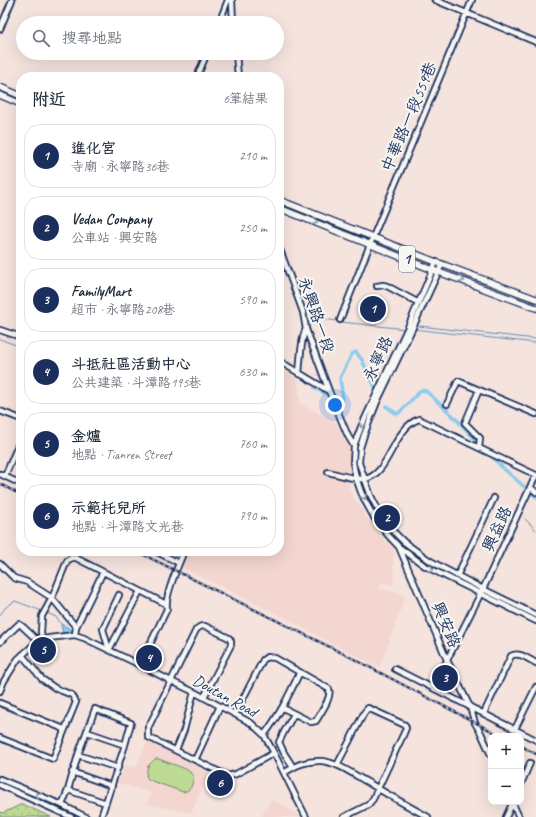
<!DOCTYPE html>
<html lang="zh-TW">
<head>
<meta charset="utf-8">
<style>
  body { margin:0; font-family:Caveat,"LXGW WenKai TC",sans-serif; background:#f6f6f7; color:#1f2937 }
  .controls { position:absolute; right:12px; bottom:12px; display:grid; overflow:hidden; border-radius:8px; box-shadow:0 4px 16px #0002 }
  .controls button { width:36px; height:36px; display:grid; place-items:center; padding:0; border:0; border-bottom:1px solid #e0e1e3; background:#fff; color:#1f2937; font:20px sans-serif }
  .you { position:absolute; left:335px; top:405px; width:14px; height:14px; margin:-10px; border:3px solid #fff; border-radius:50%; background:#1a73e8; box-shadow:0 0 0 6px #1a73e833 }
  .badge { display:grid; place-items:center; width:26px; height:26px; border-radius:50%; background:#1b2f5e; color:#fff; font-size:13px; font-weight:700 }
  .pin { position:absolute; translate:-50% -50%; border:2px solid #fff; box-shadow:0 1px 4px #0006 }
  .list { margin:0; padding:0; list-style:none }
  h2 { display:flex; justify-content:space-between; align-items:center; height:52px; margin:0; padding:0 16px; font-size:17px }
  h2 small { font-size:13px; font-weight:400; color:#747a83 }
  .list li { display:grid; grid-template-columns:26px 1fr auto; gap:12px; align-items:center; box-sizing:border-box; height:64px; margin:0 8px 8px; padding:0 8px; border:1px solid #e0e1e3; border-radius:16px }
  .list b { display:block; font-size:15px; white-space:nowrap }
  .list p { margin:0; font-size:13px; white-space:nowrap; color:#747a83 }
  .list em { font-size:13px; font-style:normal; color:#747a83 }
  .icon { flex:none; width:22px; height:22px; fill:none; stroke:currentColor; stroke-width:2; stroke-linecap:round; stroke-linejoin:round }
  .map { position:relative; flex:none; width:536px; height:817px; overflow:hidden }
  .search { position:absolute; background:#fff; box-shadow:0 4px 16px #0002; left:16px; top:16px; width:268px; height:44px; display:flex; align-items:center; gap:10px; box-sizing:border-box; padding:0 14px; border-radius:22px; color:#747a83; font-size:15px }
  .panel { position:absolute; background:#fff; box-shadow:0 4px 16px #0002; left:16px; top:72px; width:268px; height:484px; border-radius:16px }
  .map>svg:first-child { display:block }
</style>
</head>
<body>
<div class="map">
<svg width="536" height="817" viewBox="0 0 536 817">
  <defs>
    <pattern id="grass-dots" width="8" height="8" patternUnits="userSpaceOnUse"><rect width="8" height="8" fill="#bdda92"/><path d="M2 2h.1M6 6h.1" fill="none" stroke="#a2bb80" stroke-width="1.8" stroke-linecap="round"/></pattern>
  </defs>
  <rect width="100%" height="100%" fill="#f5e3de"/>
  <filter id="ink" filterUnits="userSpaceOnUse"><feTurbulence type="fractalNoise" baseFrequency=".025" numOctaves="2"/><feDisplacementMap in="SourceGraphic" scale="8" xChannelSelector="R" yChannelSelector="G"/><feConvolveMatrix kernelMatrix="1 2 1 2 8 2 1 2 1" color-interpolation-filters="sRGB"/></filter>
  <g filter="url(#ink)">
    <path fill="#f4d6d0" d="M279,366l19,14 2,24 35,17 16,23 -2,45 23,37 22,23 -1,11 1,16 -1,9 -12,-3 -2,7 21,4 5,4 -25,70 -41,-20 -54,-29 -104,-51 6,-16h92z
      M148,740l61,33 -18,40 -43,-9 3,-11 -33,-10 8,-18 10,3z
      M272,799l29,18h-40z"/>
    <path fill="url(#grass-dots)" stroke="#6c8478" d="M22,804l29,13h-51v-5l3,1z"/>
    <path fill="#bdda92" stroke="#6c8478" d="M155,759h4c6,3 28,9 31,13 3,3 4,8 2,12 -1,5 -4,7 -9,8l-34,-12 -2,-2 -1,-4 2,-8z"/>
    <path fill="#8ccced" stroke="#5f8db4" d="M61,624l6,3 5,4v2l-2,1h-7z"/>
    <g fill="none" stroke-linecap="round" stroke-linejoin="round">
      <path stroke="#5f8db4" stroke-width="1" d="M430,0l4,2
        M222,23l8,-20
        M313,318l25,3
        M341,322l65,7
        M419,326l117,13
        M413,329l123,14
        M0,339l21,8
        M525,519l11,11
        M47,613l9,4 5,7
        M0,615l5,-7 10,-7 27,10"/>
      <path stroke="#8ccced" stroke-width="3.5" d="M315,388l15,8
        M337,399h6l-3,-21 12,-24 4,-2 6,8 14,29
        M386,406l11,8 3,-2 21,-22 5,1 26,24 52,54 32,28"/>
      <defs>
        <path id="minor" d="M232,0l1,23
          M435,0l101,42
          M219,23l9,-23
          M0,29l12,-29
          M236,53l2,24
          M197,77l10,-24
          M279,247l24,65 3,17 23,62 19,45 6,10 -1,17 3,15 5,14 4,9 10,18 12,15 12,13 48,113 23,47 5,16 6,10 10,22
          M442,264l-29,63 -36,75 -13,33 -4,13 -1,15 12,33 5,10 14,22 14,14 25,18 14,8 40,21 53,26
          M377,286l6,-1 4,1 32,17
          M340,320l33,-83 99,-237
          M0,330l21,7
          M279,361l50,30
          M299,374c1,-10 2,-38 7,-45
          M479,390l-14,33 15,15 -1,10
          M447,404l11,-23 78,33
          M0,411l21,8
          M354,446l7,-19 47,-100 28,-65
          M328,472c10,2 27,8 37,7 25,-5 27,-50 54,-60l60,29 57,27
          M0,474l21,10
          M5,476l16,-38
          M530,487l6,5
          M399,547l26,19 12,6 99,49
          M155,551l24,12
          M0,564l14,14 13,4 25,16 4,5 20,24 -1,8
          M457,576l37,-78
          M76,627l27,-55
          M42,640l-1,-8 1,-16 10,-18 15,-37 4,-3h5l90,46
          M0,642l19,-18 3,2 16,15
          M109,650l31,-59
          M109,650l-6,-21 16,-34
          M140,665l27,-56c-3,-13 12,-45 17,-58
          M395,669l141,71
          M433,688l50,-99 53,-114
          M0,691l4,-10 14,-22 20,-18 11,-3 17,-2 9,-1 9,3 56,27 31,16 23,11 57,31 13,12 10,18 32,64
          M204,697l27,-52v-4l-2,-3 -24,-12c-5,0 -6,1 -9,4l-48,98v9l80,39 8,-2 38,-21
          M0,703l64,26
          M484,713l27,-57c8,-5 17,3 25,7
          M235,714l28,-54 4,-3 8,1 54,31c3,9 -8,23 -13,32l-5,1 -28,-14
          M515,729l21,-42
          M87,732l38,13 -24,72
          M264,735c15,-19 25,-40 36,-63
          M0,738l53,21 23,-57 -4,-7 -17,-7 -13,-9 -20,-24
          M176,750l8,-20 10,-38
          M78,755l40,13
          M195,760l25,-54
          M337,765l27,-52 4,-5 37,17 1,3 -2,5 -31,66 -5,6 -24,12
          M293,767l-9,-14 -5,-11 5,-10 10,-18
          M72,772l40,14
          M284,773c12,-8 23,-13 38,-12 17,2 32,14 47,22 19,12 39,23 59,34
          M0,779l62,26 24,12
          M521,784l9,-21
          M0,785l71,32
          M68,790l38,13
          M512,802l7,15
          M62,805l6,-15 10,-35 17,-46 36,14 -6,22
          M506,817l7,-15"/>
        <path id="major" d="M0,87l21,9
          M0,95l21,9
          M279,200l157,62 100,37
          M279,208l154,62 103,38"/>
      </defs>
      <use href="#minor" stroke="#1b2f5e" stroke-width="8"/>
      <use href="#major" stroke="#1b2f5e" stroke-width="8"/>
      <use href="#minor" stroke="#f6f6f2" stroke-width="4.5"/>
      <use href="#major" stroke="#f6f6f2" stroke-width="5.5"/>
      <defs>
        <path id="rail" d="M0,484l21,11
          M136,551l216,107 149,78
          M521,746l15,8"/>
      </defs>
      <use href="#rail" stroke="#1b2f5e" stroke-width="2.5"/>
      <use href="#rail" stroke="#f6f6f2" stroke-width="1" stroke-dasharray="3" stroke-linecap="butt"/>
    </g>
    <defs><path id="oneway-chevron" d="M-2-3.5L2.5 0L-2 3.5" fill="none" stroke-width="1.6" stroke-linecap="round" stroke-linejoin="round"/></defs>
    <g stroke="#8892a8">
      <use href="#oneway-chevron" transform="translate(315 222) rotate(21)"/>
      <use href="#oneway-chevron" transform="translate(462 280) rotate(20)"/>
      <use href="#oneway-chevron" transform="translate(362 425) rotate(113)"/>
      <use href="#oneway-chevron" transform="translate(364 497) rotate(66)"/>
      <use href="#oneway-chevron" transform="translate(431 569) rotate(29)"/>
      <use href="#oneway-chevron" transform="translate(38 795) rotate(-157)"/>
    </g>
  </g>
  <g text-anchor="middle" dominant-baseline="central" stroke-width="4" stroke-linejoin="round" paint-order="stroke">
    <rect fill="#f6f6f2" stroke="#5d6b8a" stroke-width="1" x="399" y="246" width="16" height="26" rx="3"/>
    <g font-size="15" font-weight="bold" fill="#1b2f5e">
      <text x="407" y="259">1</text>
    </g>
    <g font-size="16" fill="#1b2f5e" stroke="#f6f6f2">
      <text transform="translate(409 117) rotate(-67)">中華路一段559巷</text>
      <text transform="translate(316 315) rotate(71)">永興路一段</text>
      <text transform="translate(378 359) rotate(-65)">永寧路</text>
      <text transform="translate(497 529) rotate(-65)">興益路</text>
      <text transform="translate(446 625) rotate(67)">興安路</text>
      <text transform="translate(225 696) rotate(29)">Doutan Road</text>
    </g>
  </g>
</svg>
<div class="controls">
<button>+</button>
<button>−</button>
</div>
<div class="you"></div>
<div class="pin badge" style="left:373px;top:309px">1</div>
<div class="pin badge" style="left:387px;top:518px">2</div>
<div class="pin badge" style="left:445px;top:678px">3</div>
<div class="pin badge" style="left:149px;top:658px">4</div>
<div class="pin badge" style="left:43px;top:650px">5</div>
<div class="pin badge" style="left:220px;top:783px">6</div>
<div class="search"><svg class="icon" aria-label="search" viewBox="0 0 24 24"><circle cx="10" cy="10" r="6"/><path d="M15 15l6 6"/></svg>搜尋地點</div>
<section class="panel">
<h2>附近<small>6筆結果</small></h2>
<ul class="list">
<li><span class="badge">1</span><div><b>進化宮</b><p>寺廟 · 永寧路36巷</p></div><em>210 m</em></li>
<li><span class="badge">2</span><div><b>Vedan Company</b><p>公車站 · 興安路</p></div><em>250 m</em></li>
<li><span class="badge">3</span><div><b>FamilyMart</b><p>超市 · 永寧路208巷</p></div><em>590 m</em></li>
<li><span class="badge">4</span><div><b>斗抵社區活動中心</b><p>公共建築 · 斗潭路195巷</p></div><em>630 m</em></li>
<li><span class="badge">5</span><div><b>金爐</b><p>地點 · Tianren Street</p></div><em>760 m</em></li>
<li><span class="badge">6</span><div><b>示範托兒所</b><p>地點 · 斗潭路文光巷</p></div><em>790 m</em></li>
</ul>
</section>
</div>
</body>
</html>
